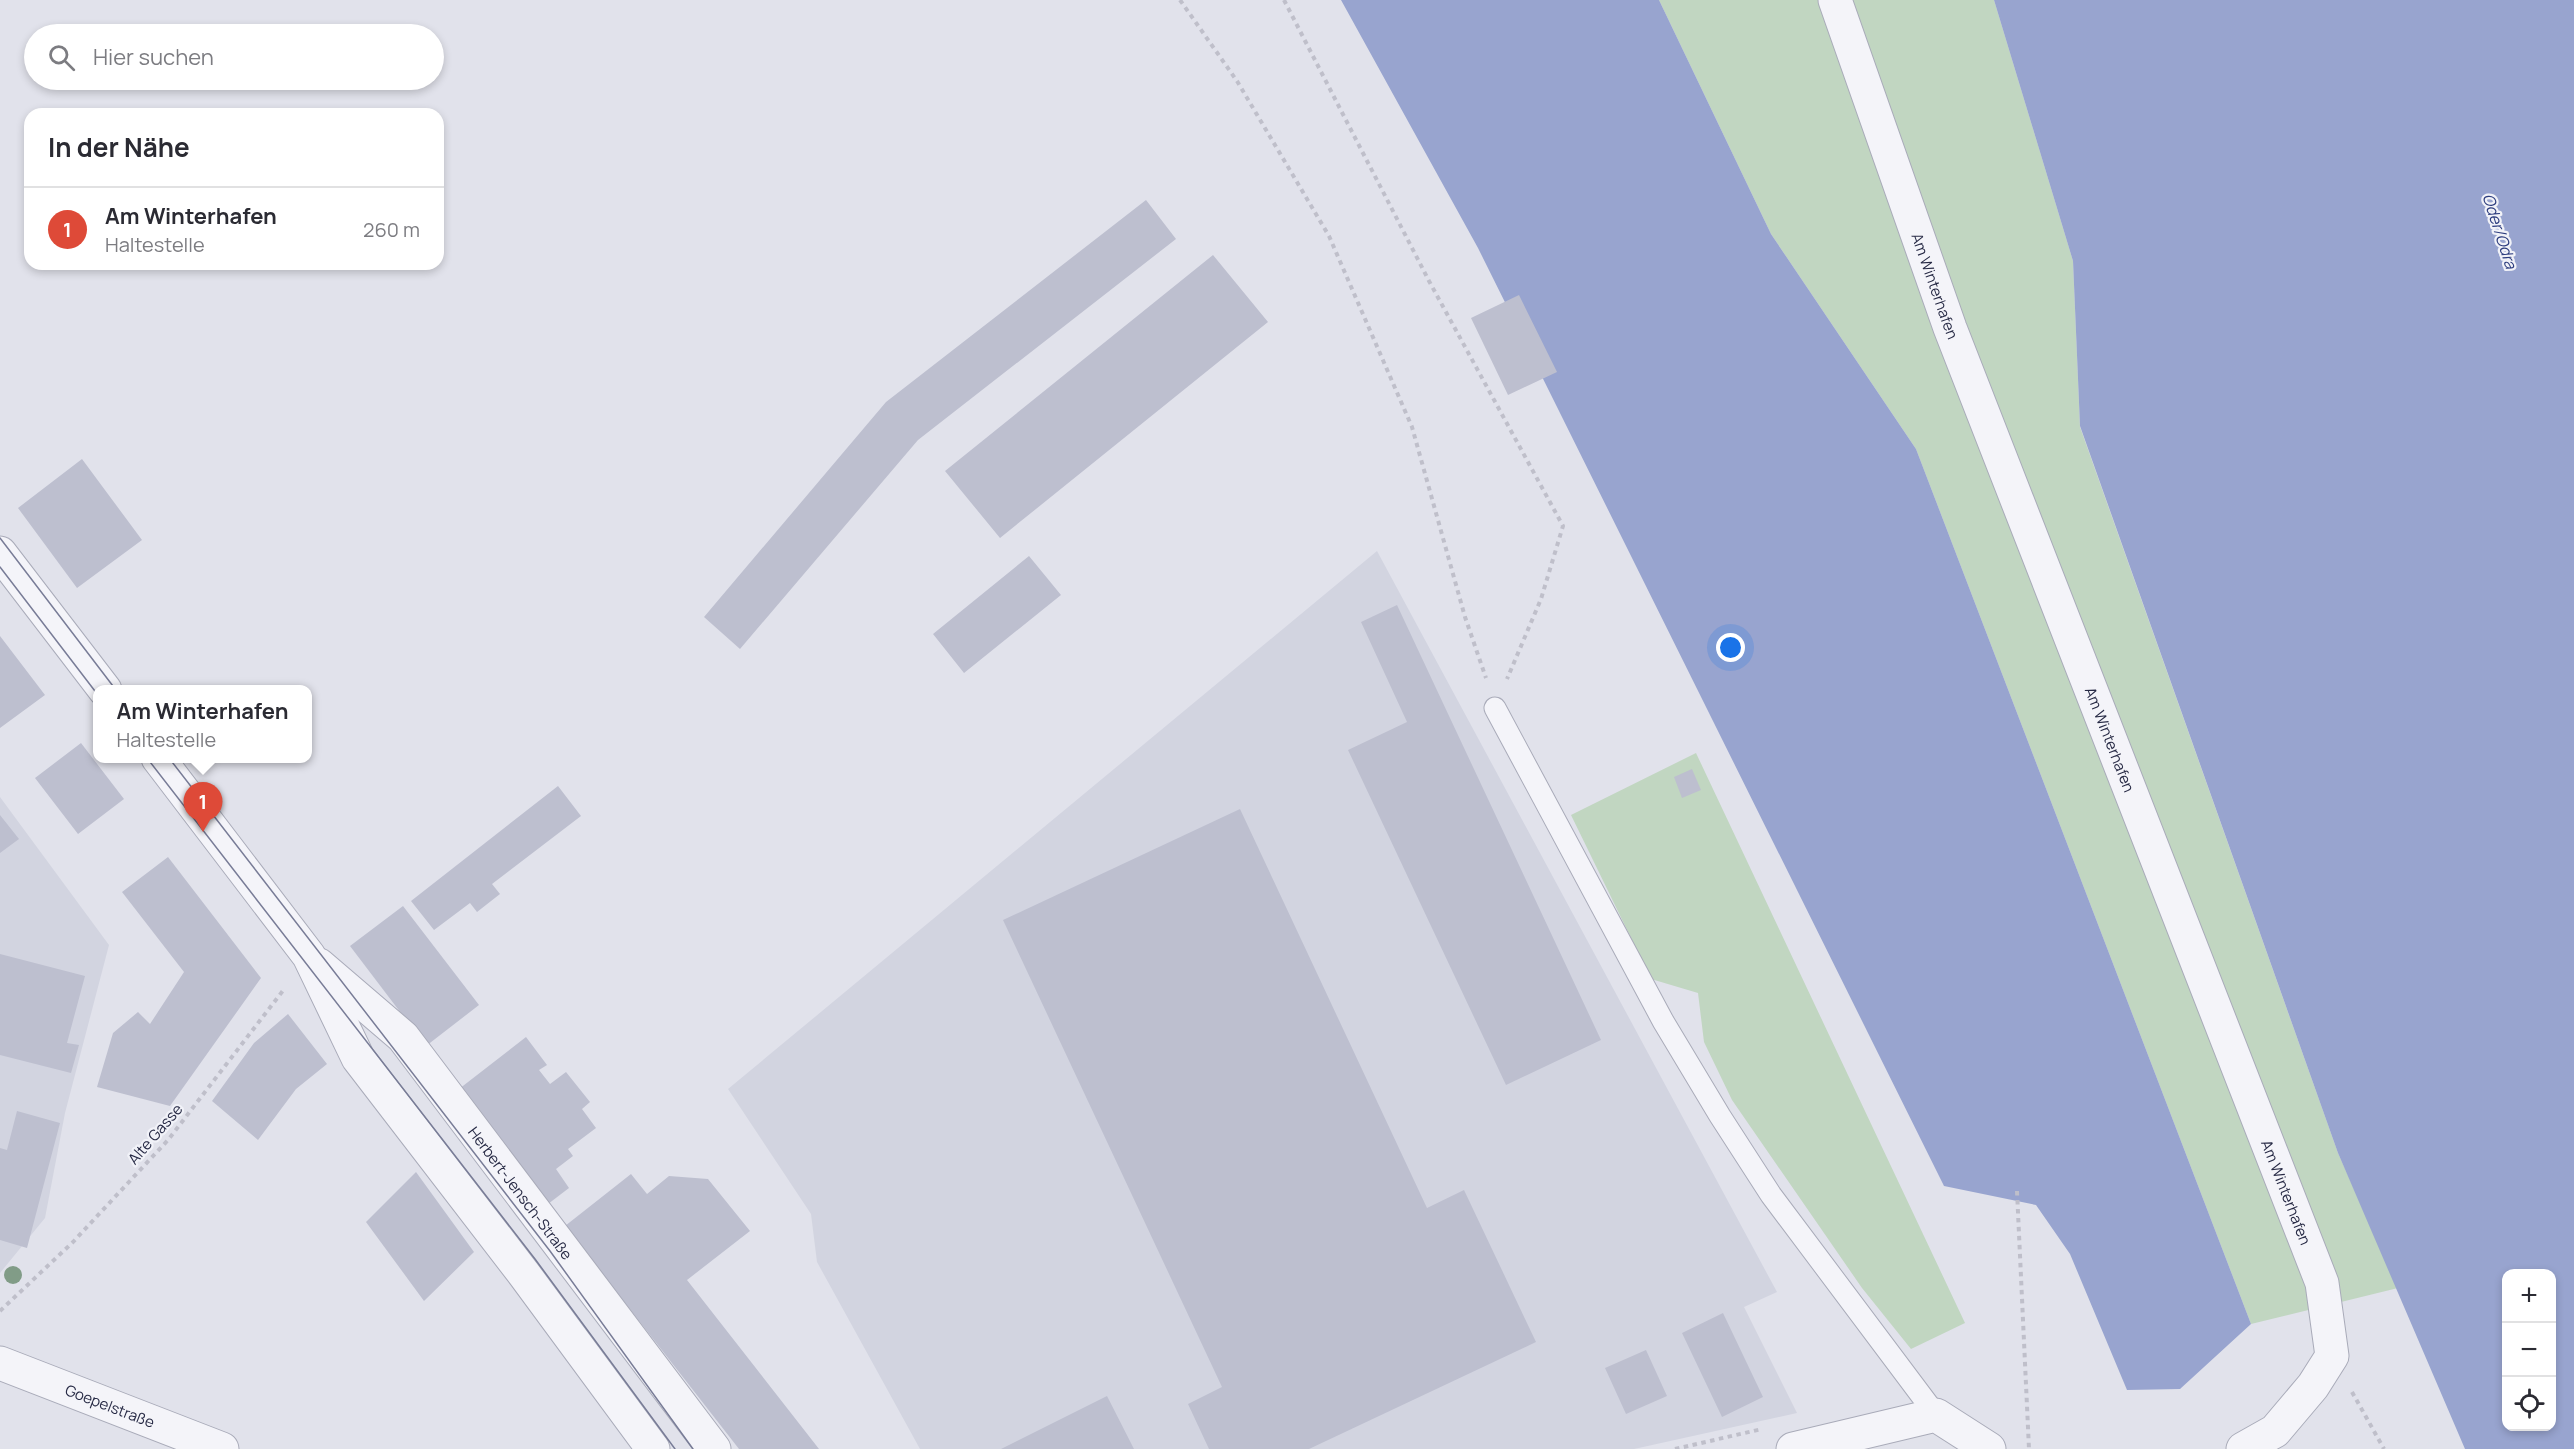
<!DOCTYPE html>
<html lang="de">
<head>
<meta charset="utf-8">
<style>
  body { margin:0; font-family:Manrope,sans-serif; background:#f7f7f7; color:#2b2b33 }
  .controls { position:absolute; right:18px; bottom:18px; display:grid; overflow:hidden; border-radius:12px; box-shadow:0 3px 9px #0003 }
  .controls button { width:54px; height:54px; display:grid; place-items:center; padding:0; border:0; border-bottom:2px solid #e1e1e2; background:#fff; color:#2b2b33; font:30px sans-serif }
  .you { position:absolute; left:1731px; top:648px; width:21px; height:21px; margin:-15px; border:4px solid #fff; border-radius:50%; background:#1a73e8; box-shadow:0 0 0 9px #1a73e833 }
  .badge { display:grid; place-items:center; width:39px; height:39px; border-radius:50%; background:#de4a38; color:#fff; font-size:20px; font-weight:700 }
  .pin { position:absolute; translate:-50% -50px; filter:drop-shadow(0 2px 3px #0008) }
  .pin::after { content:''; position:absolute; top:32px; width:21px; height:18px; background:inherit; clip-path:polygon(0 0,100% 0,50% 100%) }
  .popup { position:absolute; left:93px; top:685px; width:219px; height:78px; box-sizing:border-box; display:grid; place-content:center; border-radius:12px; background:#fff; filter:drop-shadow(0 2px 4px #0005); font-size:20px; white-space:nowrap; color:#7c7c81 }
  .popup b { font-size:22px; color:#2b2b33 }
  .popup::after { content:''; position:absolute; left:50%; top:100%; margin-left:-12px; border:12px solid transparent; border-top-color:#fff }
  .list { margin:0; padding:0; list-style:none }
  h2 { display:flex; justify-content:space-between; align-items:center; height:78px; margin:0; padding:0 24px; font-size:26px }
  h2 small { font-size:20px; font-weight:400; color:#7c7c81 }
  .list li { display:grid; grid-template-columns:39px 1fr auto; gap:18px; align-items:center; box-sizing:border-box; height:84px; padding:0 24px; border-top:2px solid #e1e1e2 }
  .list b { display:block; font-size:22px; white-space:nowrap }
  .list p { margin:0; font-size:20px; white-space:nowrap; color:#7c7c81 }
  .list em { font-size:20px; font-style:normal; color:#7c7c81 }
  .icon { flex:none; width:33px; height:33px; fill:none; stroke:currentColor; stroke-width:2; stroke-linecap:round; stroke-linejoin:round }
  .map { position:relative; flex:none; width:2574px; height:1449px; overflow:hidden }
  .search { position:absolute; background:#fff; box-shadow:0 3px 9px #0003; left:24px; top:24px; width:420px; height:66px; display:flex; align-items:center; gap:15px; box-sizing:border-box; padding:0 21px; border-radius:33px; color:#7c7c81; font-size:22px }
  .panel { position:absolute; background:#fff; box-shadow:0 3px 9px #0003; left:24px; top:108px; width:420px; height:162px; border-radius:18px }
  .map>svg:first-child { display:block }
</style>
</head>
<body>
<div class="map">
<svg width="2574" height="1449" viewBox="0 0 2574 1449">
  <rect width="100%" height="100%" fill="#e1e2eb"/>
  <path fill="#d2d4e0" d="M1377,551l400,741 -33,15 53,106 -163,36h-714l-103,-187 -6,-48 -83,-125z
    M0,797l109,148 -44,168 -20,105 -45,55z"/>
  <path fill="#c1d6c1" d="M1659,0h335l79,261 7,166 258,726 60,135 -147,36 -335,-875 -145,-215z
    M1696,753l269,570 -54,26 -49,-61 -130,-188 -28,-58 -6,-49 -47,-14 -80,-164z"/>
  <path fill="#98a4cf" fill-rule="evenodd" d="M1341,0h318l112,234 145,215 335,875 -71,65 -53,1 -57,-136 -34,-49 -92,-19 -466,-938z
    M1994,0h580v1449h-109l-127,-296 -258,-727 -7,-165zM2506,1274h46v152h-46z"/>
  <path fill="#bdbfcf" d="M1146,200l30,39 -258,201 -178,209 -36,-32 182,-215z
    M1213,255l55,67 -268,216 -55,-67z
    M1519,295l38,77 -49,23 -37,-77z
    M82,459l60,81 -65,48 -59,-80z
    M1029,556l32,39 -97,78 -31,-39z
    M1397,605l204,435 -95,45 -158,-335 59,-28 -46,-100z
    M0,636l45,59 -45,33z
    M81,743l43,56 -46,35 -43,-56z
    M1692,769l9,21 -19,8 -8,-21z
    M558,786l23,30 -89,68 8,10 -23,18 -7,-9 -36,27 -23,-29z
    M1240,809l187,399 37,-18 72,152 -227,107h-100l-21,-45 34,-17 -219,-467z
    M0,815l19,24 -19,14z
    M168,857l93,121 -91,128 -73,-19 16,-54 25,-21 12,12 34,-52 -62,-80z
    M403,906l76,99 -53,41 -76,-100z
    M0,954l85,22 -18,67 12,2 -8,28 -71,-18z
    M288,1014l39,50 -31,25 -38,51 -46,-39 42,-58z
    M526,1037l21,28 -8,5 11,14 16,-12 24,30 -8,7 14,19 -28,21 5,7 -17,13 13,19 -21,16 -89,-115z
    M17,1111l43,12 -33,125 -27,-8v-92l7,2z
    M416,1172l58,80 -50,49 -58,-79z
    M631,1174l16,20 22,-18 39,3 42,52 -63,49 132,169h-80l-174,-223z
    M1723,1313l40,84 -41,20 -40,-84z
    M1646,1350l21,46 -41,18 -21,-46z
    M1107,1396l27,53h-133z"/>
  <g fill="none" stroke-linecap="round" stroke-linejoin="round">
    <defs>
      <path id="service" d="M1495,708l168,313 57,95 51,79 165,220"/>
      <g id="minor">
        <path id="s1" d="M1835,0l115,328 372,955 10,73 -19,30 -38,45 -32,18"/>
        <path d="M0,553l105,137"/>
        <path d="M158,758l151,198 49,102 166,216 129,175"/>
        <path id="s2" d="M319,965l84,72 311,412"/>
        <path d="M1793,1449l143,-34 53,34"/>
      </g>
      <g id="tertiary">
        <path id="s3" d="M0,1363l222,86"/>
      </g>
    </defs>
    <use href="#service" stroke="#a9abb9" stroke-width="23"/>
    <use href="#minor" stroke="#a9abb9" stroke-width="35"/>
    <use href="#tertiary" stroke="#a9abb9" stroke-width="35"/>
    <path stroke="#bfbfca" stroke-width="4" stroke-dasharray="4.5 4.5" stroke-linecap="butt" d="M1180,0l57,81 92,155 83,191 53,190 21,61
      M1284,0l145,281 134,245 -22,73 -34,80
      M2017,1191l12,258
      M0,1311l73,-69 95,-102 117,-152
      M2352,1392l32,57
      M1675,1449l87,-20"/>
    <use href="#service" stroke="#f4f4f9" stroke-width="21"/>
    <use href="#minor" stroke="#f4f4f9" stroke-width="33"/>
    <use href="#tertiary" stroke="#f4f4f9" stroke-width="33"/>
    <path stroke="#787c97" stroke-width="1.5" d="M0,538l116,152
      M0,567l98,128
      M147,758l388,501 140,190
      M169,758l381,493 143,198"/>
  </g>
  <circle fill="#819c87" cx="13" cy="1275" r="9"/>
  <g text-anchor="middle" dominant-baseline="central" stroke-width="4.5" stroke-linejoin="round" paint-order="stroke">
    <g font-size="15" fill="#272a45" stroke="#f1f2f8">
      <text stroke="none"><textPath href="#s1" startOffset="303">Am Winterhafen</textPath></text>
      <text stroke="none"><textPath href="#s1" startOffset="789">Am Winterhafen</textPath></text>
      <text transform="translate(155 1134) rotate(-49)">Alte Gasse</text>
      <text stroke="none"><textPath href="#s1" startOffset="1275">Am Winterhafen</textPath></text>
      <text stroke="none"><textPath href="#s2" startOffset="306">Herbert-Jensch-Straße</textPath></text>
      <text stroke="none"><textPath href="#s3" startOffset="118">Goepelstraße</textPath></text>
    </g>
    <g font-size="16" font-style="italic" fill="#2c3c7e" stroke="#f1f2f8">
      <text transform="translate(2500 231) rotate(72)">Oder/Odra</text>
    </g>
  </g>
</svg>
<div class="controls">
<button>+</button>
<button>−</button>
<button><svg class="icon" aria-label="locate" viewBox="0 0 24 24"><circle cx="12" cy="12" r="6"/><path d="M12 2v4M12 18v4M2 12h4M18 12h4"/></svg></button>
</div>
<div class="you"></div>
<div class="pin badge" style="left:203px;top:832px">1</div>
<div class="popup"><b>Am Winterhafen</b>Haltestelle</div>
<div class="search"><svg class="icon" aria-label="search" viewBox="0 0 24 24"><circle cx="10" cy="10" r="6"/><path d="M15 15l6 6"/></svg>Hier suchen</div>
<section class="panel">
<h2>In der Nähe<small></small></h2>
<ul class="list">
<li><span class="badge">1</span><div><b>Am Winterhafen</b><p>Haltestelle</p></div><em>260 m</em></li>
</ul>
</section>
</div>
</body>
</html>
